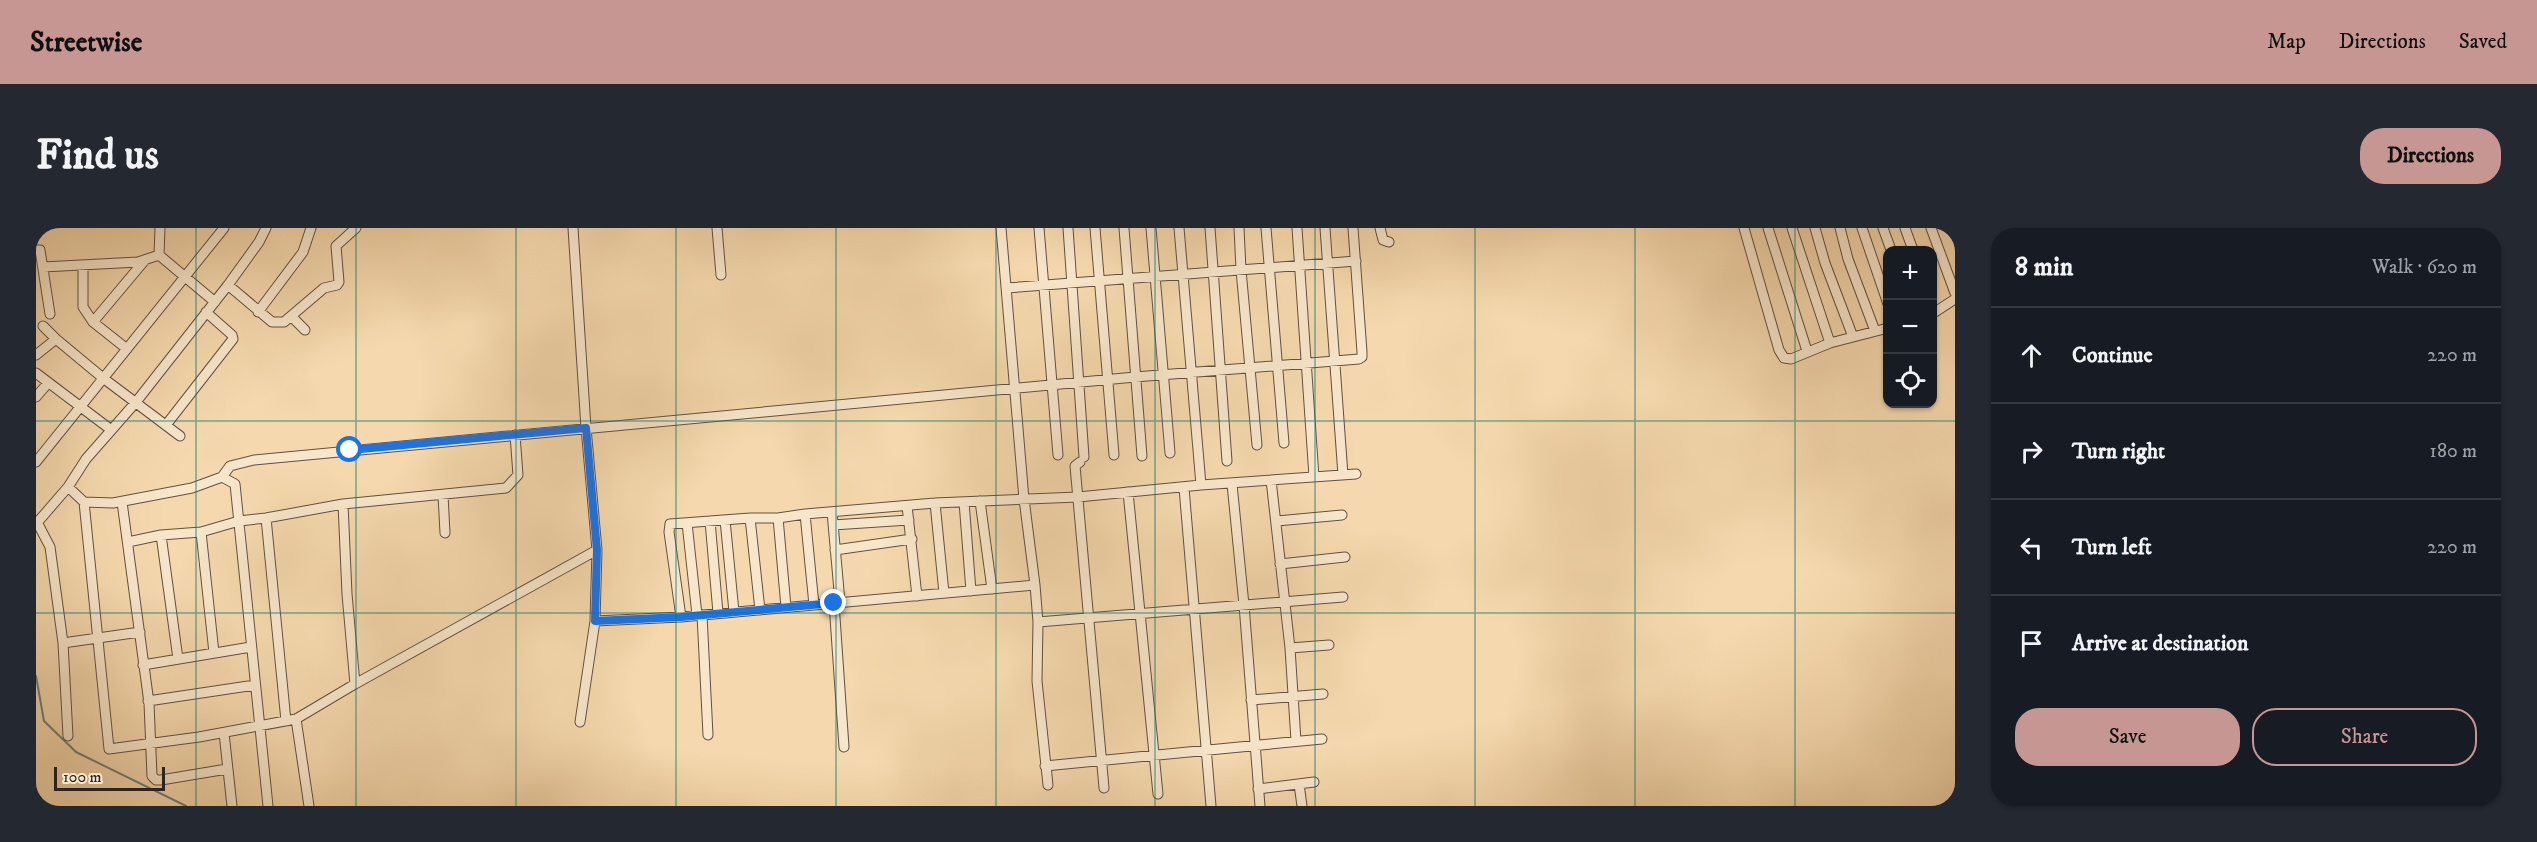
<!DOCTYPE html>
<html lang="en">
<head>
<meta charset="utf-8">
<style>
  body { margin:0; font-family:"IM FELL DW Pica",serif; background:#242831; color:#f1f3f6 }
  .controls { position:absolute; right:18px; top:18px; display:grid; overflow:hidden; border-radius:12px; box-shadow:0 2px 4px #0004 }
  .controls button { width:54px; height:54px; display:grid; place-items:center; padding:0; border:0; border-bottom:2px solid #363941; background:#171b24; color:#f1f3f6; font:30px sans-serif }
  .scale { position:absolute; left:18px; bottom:15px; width:111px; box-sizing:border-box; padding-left:6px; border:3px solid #2f241d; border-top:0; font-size:16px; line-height:21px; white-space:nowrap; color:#2f241d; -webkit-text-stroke:4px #f8e6ca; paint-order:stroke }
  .stop { position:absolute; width:18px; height:18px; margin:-14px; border:4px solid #1a73e8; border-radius:50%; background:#fff }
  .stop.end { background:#1a73e8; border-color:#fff; box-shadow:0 2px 6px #0008 }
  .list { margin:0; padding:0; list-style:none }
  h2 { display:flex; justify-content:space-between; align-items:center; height:78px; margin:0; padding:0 24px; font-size:26px }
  h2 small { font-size:20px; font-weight:400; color:#9ea1a6 }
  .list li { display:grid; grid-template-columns:39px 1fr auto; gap:18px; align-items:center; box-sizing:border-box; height:96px; padding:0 24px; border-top:2px solid #363941 }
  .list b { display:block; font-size:22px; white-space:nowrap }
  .list em { font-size:20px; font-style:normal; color:#9ea1a6 }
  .actions { display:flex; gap:12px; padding:18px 24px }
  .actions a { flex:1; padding:14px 0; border:2px solid #c59692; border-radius:24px; text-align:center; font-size:21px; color:#c59692 }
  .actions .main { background:#c59692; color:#111 }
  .icon { flex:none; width:33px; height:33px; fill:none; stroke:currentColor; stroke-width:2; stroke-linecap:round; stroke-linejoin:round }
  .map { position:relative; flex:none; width:1919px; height:578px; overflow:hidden; border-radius:24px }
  header { display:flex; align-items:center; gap:36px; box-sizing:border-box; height:84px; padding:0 30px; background:#c59692; color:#111 }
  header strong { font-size:28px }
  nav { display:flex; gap:33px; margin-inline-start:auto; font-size:21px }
  .intro { display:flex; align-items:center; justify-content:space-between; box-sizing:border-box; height:144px; padding:0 36px }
  h1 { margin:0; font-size:42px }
  .button { padding:15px 27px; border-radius:24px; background:#c59692; color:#111; font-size:21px; font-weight:700 }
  main { display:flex; gap:36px; padding:0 36px }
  aside { flex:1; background:#171b24; border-radius:24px; box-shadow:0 2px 4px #0004 }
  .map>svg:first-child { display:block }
</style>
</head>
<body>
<header>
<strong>Streetwise</strong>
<nav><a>Map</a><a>Directions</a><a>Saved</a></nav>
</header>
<div class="intro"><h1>Find us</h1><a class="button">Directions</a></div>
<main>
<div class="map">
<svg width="1919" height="578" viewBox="0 0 1919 578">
  <rect width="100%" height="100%" fill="#f5d8ad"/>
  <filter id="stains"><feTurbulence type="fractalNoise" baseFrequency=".00333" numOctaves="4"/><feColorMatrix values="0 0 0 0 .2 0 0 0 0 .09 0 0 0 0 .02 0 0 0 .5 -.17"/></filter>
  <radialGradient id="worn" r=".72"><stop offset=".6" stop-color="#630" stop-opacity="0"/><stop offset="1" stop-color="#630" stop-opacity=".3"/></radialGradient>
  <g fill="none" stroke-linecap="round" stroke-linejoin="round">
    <path stroke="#707d74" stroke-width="2" d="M0,448l8,45 32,31 110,54"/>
    <defs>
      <path id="minor" d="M1,0v1
        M537,0l13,200 11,122 -2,71 -15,101
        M681,0l4,47
        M965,0l23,271 11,86 3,37 -1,59 11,104
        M1003,0l19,227
        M1032,0l16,229
        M1059,0l19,227
        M1088,0l18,228
        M1115,0l19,225
        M1143,0l22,257
        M1174,0l17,233
        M1203,0l2,42 16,175
        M1230,0l18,215
        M1261,0l17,249
        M1289,0l18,247
        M1344,0l3,12 6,2
        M1708,0l35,122 5,8 7,1 39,-16 58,-15
        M1732,0l39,123
        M1756,0l38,115
        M1779,0l10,35 28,74
        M1804,0l8,31 27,72
        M1826,0l26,76
        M1847,0l8,22
        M1869,0l8,22
        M1895,0l24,65
        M1917,0l2,5
        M0,22h4l10,64
        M123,27l1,-27
        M47,37v42l10,15 34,27
        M7,39l95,-5 21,-7 56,47
        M192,57l44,37h12l40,-34 13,-3 2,-3 -3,-36 20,-18
        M971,60l349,-27
        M222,84l45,-60 8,-24
        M1896,86l23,-15
        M256,89l13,13
        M57,94l52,-62
        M7,98l13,13
        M0,127l20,-16 47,39 77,58
        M0,145l74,56
        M0,169l12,-14
        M130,197l67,-86 -1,-4 -26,-23
        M0,234l188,-234
        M1044,234l-5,4 29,322
        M186,249l13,7 33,322
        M1235,252l19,168 6,93
        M1196,256l12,121 16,201
        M32,259l16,15 29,1 79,-15 30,-11 8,-11 24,-6 881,-83 224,-18 3,-2v-5l-9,-124
        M1148,260l27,318
        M1092,264l30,302
        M407,267l2,38
        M944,273l12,88
        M48,274l25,247 90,-12 97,-18 59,-35 242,-134
        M86,274l27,201 3,73 4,4h5l66,-11
        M928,274l7,89
        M899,275l9,90
        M307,276l4,90 8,90
        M871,278l10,90
        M796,284l8,90
        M769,286l9,91
        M230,290l20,203
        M714,290l10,92
        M742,290l8,89
        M689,292l9,92
        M674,293l8,92
        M1241,293l65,-6
        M1,294l13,25 13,96 5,93
        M651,295l10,92
        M0,296l32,-37 18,-28 50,-57 92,-117 31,-43 7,-14
        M797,297l76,-5
        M165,304l13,121
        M125,307l17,124
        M92,314l33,-7 40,-3 38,-11 27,-3 77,-14 163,-16 12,-13 -3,-40
        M799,322l77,-11
        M1244,336l65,-7
        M798,375l10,144
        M666,387l6,120
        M645,389l-12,-85 1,-8 80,-6h28l27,-4 130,-11 143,-6 123,-12 155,-11
        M559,393l86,-4 354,-32
        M1002,394l305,-25
        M27,415l77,-11
        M1254,420l39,-3
        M107,437l108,-18
        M1215,472l72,-6
        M112,473l107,-16
        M260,491l13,87
        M188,505l8,73
        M1009,538l277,-27
        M1263,556l3,22
        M1222,561l56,-7"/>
    </defs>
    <use href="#minor" stroke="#605141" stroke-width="11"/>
    <use href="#minor" stroke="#f8e6ca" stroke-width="9"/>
  </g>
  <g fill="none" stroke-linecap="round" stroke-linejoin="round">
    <path stroke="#1a73e8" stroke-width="8" d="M314,222l236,-22 11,122 -2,71 86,-4 153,-14"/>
  </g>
  <path fill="none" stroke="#0f766e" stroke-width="1.5" stroke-opacity="0.55" d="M160,0v578M320,0v578M480,0v578M640,0v578M800,0v578M960,0v578M1119,0v578M1279,0v578M1439,0v578M1599,0v578M1759,0v578M0,193h1919M0,385h1919"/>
  <rect width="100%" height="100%" filter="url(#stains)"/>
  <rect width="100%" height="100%" fill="url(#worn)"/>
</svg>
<div class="controls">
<button>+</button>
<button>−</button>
<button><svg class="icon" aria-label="locate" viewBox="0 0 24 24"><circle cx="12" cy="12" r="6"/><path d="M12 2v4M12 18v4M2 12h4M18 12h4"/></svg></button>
</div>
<div class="scale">100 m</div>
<div class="stop" style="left:314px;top:222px"></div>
<div class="stop end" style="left:798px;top:375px"></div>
</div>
<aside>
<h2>8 min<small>Walk · 620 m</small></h2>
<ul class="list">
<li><svg class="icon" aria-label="ahead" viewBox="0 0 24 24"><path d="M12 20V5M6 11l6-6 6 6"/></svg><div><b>Continue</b></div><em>220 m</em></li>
<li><svg class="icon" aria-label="right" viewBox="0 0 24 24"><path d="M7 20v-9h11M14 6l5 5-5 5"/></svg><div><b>Turn right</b></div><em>180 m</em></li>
<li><svg class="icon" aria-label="left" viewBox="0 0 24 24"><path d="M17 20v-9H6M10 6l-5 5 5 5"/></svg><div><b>Turn left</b></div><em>220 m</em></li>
<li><svg class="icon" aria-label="arrive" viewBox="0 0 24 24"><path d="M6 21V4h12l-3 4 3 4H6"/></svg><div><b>Arrive at destination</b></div></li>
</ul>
<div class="actions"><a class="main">Save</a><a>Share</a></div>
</aside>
</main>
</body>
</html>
